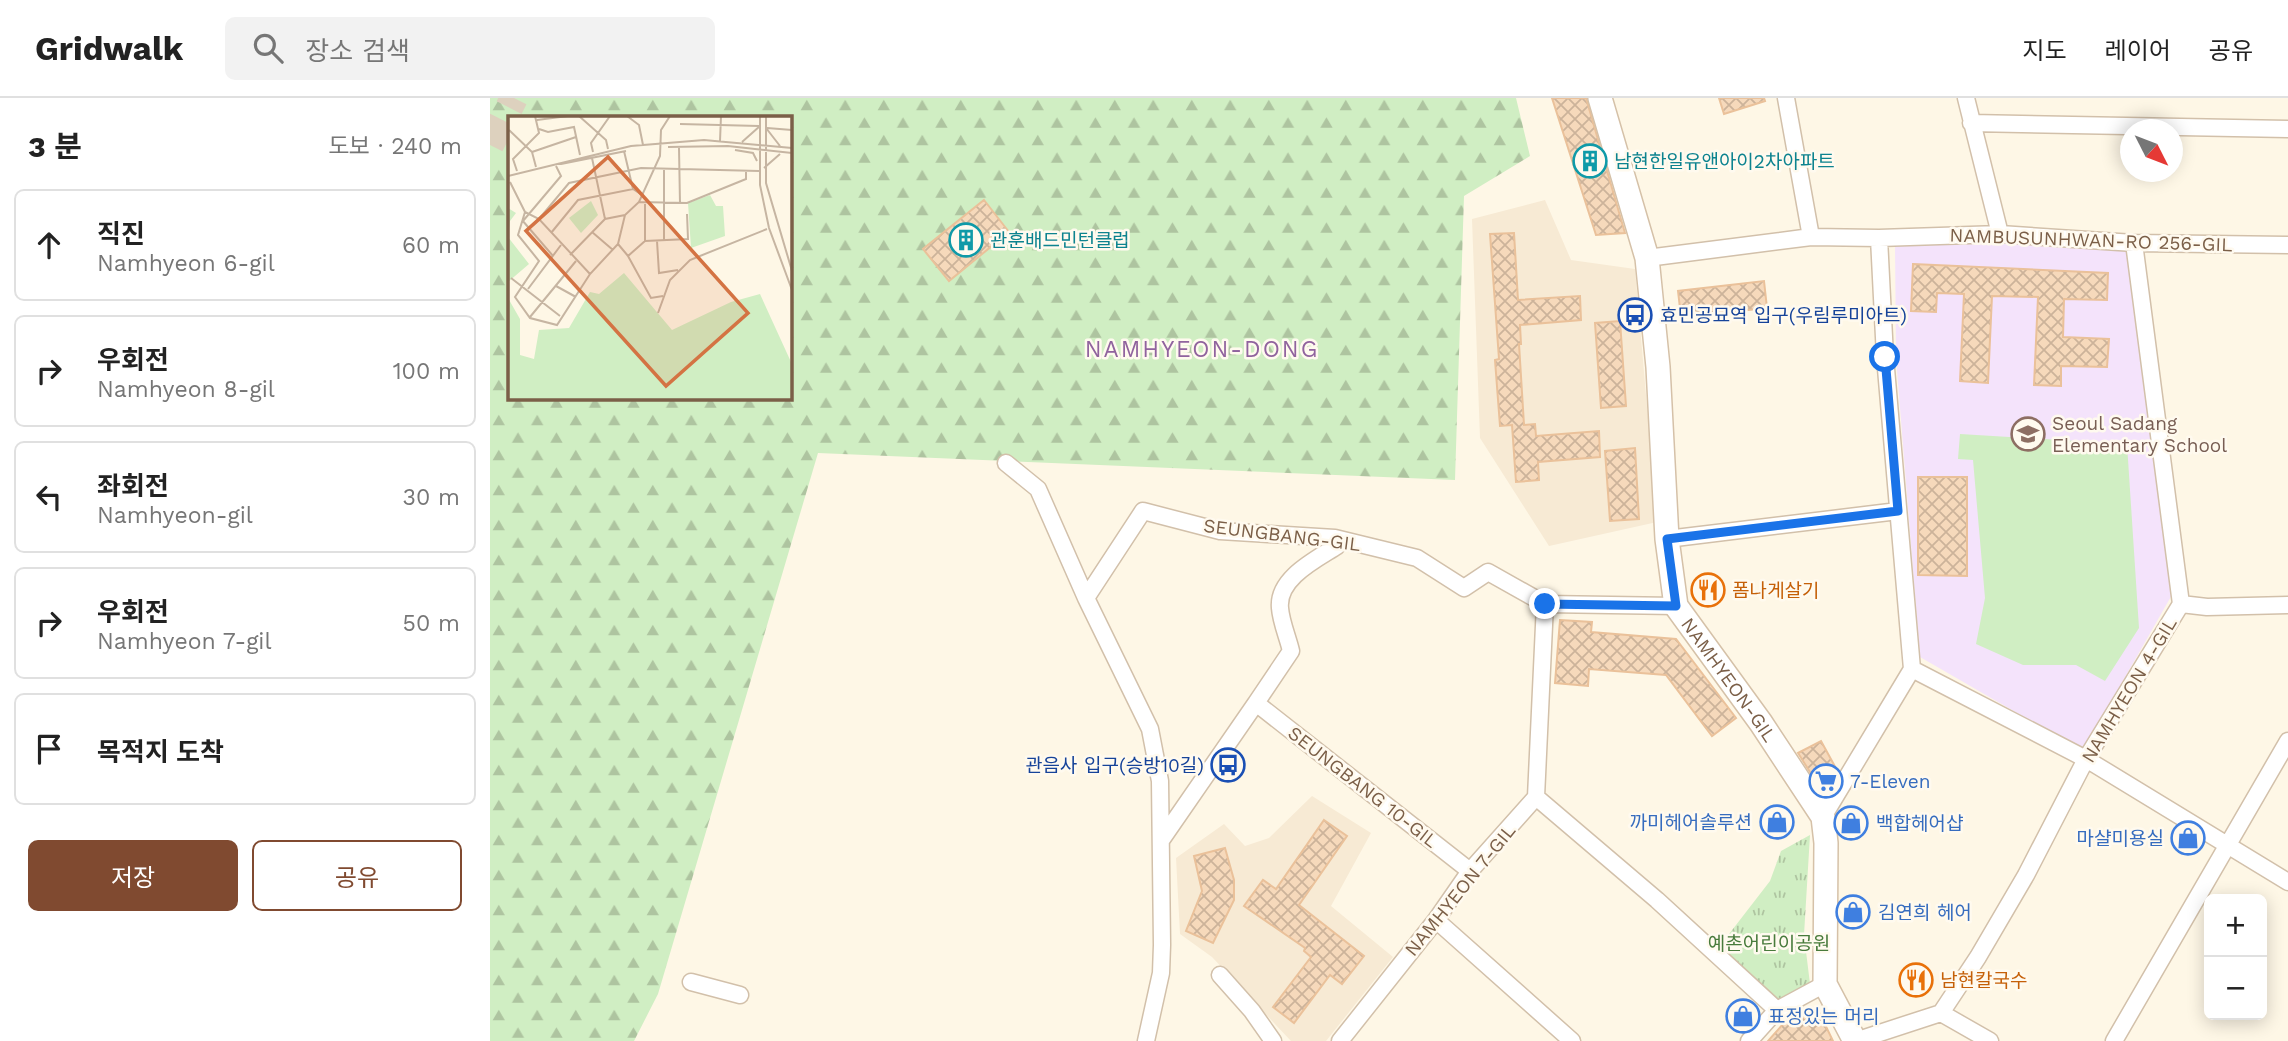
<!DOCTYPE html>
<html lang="ko">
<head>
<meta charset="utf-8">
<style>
  body { margin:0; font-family:"Work Sans","Noto Sans KR",sans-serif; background:#f2f2f2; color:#222 }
  .controls { position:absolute; right:21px; bottom:21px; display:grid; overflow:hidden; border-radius:10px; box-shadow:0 4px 18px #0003 }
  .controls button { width:63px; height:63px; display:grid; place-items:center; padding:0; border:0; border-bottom:2px solid #e0e0e0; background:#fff; color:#222; font:35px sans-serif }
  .compass { position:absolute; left:1630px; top:21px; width:63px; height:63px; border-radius:50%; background:#fff; box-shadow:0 4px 18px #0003; rotate:132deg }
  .stop { position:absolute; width:21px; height:21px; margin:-16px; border:5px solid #1a73e8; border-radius:50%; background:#fff }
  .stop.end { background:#1a73e8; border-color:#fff; box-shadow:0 2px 7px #0008 }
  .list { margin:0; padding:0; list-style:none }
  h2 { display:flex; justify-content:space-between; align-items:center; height:91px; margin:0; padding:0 28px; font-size:30px }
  h2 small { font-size:23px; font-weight:400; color:#767676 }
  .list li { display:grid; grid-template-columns:46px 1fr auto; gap:21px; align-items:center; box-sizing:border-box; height:112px; margin:0 14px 14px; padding:0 14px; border:2px solid #e0e0e0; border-radius:10px }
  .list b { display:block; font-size:26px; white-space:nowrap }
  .list p { margin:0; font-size:23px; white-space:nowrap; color:#767676 }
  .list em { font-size:23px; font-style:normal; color:#767676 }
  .actions { display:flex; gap:14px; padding:21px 28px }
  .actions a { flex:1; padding:16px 0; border:2px solid #804a30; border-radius:10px; text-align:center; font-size:24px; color:#804a30 }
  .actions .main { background:#804a30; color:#fff }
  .icon { flex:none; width:38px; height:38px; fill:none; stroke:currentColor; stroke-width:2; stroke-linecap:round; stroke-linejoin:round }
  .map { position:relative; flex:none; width:1798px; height:943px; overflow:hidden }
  header { display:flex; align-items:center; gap:42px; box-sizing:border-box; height:98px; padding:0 35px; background:#fff; border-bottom:2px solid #e0e0e0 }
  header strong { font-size:33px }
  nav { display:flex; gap:38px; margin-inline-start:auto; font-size:24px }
  .search { width:490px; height:63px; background:#f2f2f2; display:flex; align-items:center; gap:18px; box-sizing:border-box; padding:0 24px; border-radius:10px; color:#767676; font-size:26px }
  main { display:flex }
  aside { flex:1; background:#fff }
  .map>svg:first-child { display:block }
</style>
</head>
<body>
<header>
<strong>Gridwalk</strong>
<div class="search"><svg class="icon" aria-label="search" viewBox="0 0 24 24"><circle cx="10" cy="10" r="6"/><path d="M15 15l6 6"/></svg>장소 검색</div>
<nav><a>지도</a><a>레이어</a><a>공유</a></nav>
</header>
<main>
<aside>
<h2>3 분<small>도보 · 240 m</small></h2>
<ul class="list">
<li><svg class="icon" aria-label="ahead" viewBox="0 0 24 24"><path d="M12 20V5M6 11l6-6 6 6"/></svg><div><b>직진</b><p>Namhyeon 6-gil</p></div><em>60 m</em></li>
<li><svg class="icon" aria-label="right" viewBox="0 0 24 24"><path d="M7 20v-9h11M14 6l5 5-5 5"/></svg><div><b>우회전</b><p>Namhyeon 8-gil</p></div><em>100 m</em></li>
<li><svg class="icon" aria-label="left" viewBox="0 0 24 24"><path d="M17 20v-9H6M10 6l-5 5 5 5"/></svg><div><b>좌회전</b><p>Namhyeon-gil</p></div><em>30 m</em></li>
<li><svg class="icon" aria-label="right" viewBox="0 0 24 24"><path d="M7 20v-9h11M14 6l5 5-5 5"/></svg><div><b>우회전</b><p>Namhyeon 7-gil</p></div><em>50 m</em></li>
<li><svg class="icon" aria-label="arrive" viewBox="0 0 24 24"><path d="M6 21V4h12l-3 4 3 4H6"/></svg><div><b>목적지 도착</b></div></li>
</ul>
<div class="actions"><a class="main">저장</a><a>공유</a></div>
</aside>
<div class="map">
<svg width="1798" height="943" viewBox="0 0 1798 943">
  <defs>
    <pattern id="forest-firs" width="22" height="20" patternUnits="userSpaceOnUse" patternTransform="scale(1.75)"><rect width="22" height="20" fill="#d0eec3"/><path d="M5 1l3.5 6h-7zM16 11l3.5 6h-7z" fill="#aec4a0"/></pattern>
    <pattern id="park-tufts" width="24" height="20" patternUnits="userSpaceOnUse" patternTransform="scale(1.75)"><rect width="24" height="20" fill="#d0eec3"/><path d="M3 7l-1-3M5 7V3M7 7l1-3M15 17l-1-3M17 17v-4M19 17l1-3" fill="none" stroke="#aec4a0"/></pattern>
    <pattern id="building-cross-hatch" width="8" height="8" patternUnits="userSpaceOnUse" patternTransform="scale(1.75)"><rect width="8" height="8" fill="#f6d9bb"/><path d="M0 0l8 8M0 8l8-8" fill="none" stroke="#ccb39a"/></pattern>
  </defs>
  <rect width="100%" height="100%" fill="#fef7e6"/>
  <path fill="#f7ead4" d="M1055,102l26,60 64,9 22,253 -108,24 -69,-108 -8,-219z
    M822,698l59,37 -40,73 62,51 -67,84h-35l-79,-84 -32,-23 -4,-76 48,-34 21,22 24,-8z"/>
  <path fill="#f4e3fb" d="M1510,136l134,9 43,343 -94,165 -163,-94 -24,-299 -1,-114z"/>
  <path fill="url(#forest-firs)" fill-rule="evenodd" d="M0,0h1026l14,58 -66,40 -9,284 -637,-27 -160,541 -24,47h-144zM19,19h280v280h-280z"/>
  <path fill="url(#park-tufts)" d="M1320,737l-6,100 6,49 -32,18 -59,-55 51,-66 11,-30z"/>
  <path fill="#d0eec3" d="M1470,336l167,10 12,184 -34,53 -29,-16h-53l-47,-21 9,-46 -12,-138 -15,-1z"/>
  <path fill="url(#building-cross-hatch)" stroke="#eac19a" stroke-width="2" d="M1062,0h34l39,135 -29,2z
    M1229,0h45l1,3 -41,13z
    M494,102l25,32 -60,49 -26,-32z
    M1024,135l4,67 62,-4 1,24 -61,5 1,19h-2l5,81 11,-1 1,12 63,-5 1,26 -62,5 1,18 -23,2 -4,-57 -12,1 -5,-66 4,-1 -9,-125z
    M1423,166l195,9 -1,27 -43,-1 -1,38 46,2 -2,28 -46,-1v20l-27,-1 4,-88 -46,-1 -4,87 -28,-2 4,-87 -27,-1 -1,19 -25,-1z
    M1274,183l3,27 -86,9 -3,-26z
    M1130,223l6,85 -25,2 -6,-85z
    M1145,350l4,71 -29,2 -5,-70z
    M1428,379h49v99l-49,-1z
    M1070,522l32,2 -1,10 85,7 60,79 -24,18 -46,-61 -77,-6 -1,17 -33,-3z
    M1331,643l17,31 -9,15 -7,4 -24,-38z
    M834,722l23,16 -48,69 65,51 -22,28 -12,-9 -36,48 -21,-16 38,-50 -7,-6 1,-3 -61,-42 19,-26 13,9z
    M735,750l9,32v20l-21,43 -27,-12 16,-40 -8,-35z
    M1319,910l10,4 14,29h-65l23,-26z"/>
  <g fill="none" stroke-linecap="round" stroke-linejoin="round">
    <path stroke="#ddd1be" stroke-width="28" stroke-dasharray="28 14" stroke-linecap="butt" d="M0,47l24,-47"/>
    <defs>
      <path id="street" d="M1296,0l25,139
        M1476,0l34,136
        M1481,25l317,6
        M1157,160l164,-21 68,1 121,-4 134,9 154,2
        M516,365l32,26 48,109 64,131 10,52 2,164 -1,28 -15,68
        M1177,441l231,-28
        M596,500l57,-87 77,20 115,7 82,20 47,30 24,-16 57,32
        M1691,506l26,3 81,-2
        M1422,571l174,90 202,123
        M766,605l35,-52c-3,-13 -10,-29 -11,-43 -3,-30 37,-49 57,-62
        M1046,699l121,103 120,110
        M1333,719l89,-148 -27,-312 -6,-119
        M672,741l94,-136 214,168
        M946,822l136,121
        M730,877l32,36 21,30
        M201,884l49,13
        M1451,915l49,28
        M850,943l96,-121 34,-49 66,-74 9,-193 131,2
        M1259,943l28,-31 48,-26
        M1365,943l86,-28 37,-56 48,-82 60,-116 95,-155 -47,-361
        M1624,943l174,-300"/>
      <g id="secondary">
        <path id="s1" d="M1110,0l47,160 11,109 9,172 9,67 85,117 62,94 3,26 -1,141 30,57"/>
      </g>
    </defs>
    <use href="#street" stroke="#d2c0aa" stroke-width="19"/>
    <use href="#secondary" stroke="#d5c1a8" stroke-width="26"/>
    <use href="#street" stroke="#fff" stroke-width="16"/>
    <use href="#secondary" stroke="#fff" stroke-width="23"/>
  </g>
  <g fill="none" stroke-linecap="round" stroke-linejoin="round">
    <path stroke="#1a73e8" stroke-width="9" d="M1055,506l131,2 -9,-67 231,-28 -13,-154"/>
  </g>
  <defs>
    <symbol id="building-ring" viewBox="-11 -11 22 22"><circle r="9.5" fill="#fffaef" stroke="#0f9aa8" stroke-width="1.5"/><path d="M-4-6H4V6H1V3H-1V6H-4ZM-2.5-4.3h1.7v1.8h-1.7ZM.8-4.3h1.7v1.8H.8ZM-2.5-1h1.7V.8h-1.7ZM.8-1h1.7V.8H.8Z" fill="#0f9aa8"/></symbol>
    <symbol id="bus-ring" viewBox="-11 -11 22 22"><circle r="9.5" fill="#fffaef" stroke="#1a4fb4" stroke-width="1.5"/><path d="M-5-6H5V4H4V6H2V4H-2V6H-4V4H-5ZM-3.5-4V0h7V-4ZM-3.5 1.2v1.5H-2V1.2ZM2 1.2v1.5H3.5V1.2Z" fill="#1a4fb4"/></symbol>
    <symbol id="school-ring" viewBox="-11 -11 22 22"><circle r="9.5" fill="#fffaef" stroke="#8d6e63" stroke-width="1.5"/><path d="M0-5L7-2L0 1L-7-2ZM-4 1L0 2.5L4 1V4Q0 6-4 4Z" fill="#8d6e63"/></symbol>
    <symbol id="restaurant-ring" viewBox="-11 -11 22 22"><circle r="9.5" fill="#fffaef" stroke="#e8710a" stroke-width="1.5"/><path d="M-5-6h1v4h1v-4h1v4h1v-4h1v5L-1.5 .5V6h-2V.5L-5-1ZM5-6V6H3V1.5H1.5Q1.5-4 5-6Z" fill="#e8710a"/></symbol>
    <symbol id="supermarket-ring" viewBox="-11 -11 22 22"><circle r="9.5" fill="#fffaef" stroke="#3f7fe0" stroke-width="1.5"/><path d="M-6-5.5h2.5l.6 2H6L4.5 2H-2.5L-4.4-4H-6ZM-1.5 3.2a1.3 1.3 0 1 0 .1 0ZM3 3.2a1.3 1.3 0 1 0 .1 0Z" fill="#3f7fe0"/></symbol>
    <symbol id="shop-ring" viewBox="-11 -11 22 22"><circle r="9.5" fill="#fffaef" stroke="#3f7fe0" stroke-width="1.5"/><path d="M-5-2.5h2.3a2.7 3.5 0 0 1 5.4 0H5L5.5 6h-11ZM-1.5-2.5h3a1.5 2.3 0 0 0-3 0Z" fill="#3f7fe0"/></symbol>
  </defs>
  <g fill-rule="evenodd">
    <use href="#building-ring" x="1081" y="44" width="38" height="38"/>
    <use href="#building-ring" x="457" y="123" width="38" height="38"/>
    <use href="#bus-ring" x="1126" y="198" width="38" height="38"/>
    <use href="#school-ring" x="1519" y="317" width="38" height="38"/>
    <use href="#restaurant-ring" x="1199" y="473" width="38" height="38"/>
    <use href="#bus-ring" x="719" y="648" width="38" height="38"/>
    <use href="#supermarket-ring" x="1317" y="664" width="38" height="38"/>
    <use href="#shop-ring" x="1268" y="705" width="38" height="38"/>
    <use href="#shop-ring" x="1342" y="706" width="38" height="38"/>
    <use href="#shop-ring" x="1679" y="721" width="38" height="38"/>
    <use href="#shop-ring" x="1344" y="795" width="38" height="38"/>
    <use href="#restaurant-ring" x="1407" y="863" width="38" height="38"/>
    <use href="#shop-ring" x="1234" y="899" width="38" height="38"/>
  </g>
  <g text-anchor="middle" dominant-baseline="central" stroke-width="5" stroke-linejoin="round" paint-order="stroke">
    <g font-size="19" fill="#0d838f" stroke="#fffaef" text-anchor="start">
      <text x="1124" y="63">남현한일유앤아이2차아파트</text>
      <text x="500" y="142">관훈배드민턴클럽</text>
    </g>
    <g font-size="19" fill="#7b5f48" stroke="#fffaef">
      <text transform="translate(1601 142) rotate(2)">NAMBUSUNHWAN-RO 256-GIL</text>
      <text transform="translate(792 437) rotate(7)">SEUNGBANG-GIL</text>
      <text stroke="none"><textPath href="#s1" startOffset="607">NAMHYEON-GIL</textPath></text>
      <text transform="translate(1639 592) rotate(-59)">NAMHYEON 4-GIL</text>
      <text transform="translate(873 689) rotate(38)">SEUNGBANG 10-GIL</text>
      <text transform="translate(970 792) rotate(-51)">NAMHYEON 7-GIL</text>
    </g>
    <g font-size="19" fill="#164399" stroke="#fffaef" text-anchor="start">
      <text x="1170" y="217">효민공묘역 입구(우림루미아트)</text>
      <text x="714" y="667" text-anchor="end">관음사 입구(승방10길)</text>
    </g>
    <g font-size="19" fill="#785e54" stroke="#fffaef" text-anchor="start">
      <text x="1562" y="325">Seoul Sadang<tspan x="1562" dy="22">Elementary School</tspan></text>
    </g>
    <g font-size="19" fill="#c56008" stroke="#fffaef" text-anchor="start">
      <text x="1242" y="492">폼나게살기</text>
      <text x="1450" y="882">남현칼국수</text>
    </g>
    <g font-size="19" fill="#366cbe" stroke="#fffaef" text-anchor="start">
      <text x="1360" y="683">7-Eleven</text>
      <text x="1262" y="724" text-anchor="end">까미헤어솔루션</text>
      <text x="1386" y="725">백합헤어샵</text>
      <text x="1674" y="740" text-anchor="end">마샬미용실</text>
      <text x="1388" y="814">김연희 헤어</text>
      <text x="1278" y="918">표정있는 머리</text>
    </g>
    <g font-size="19" fill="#487b3c" stroke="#fffaef">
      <text x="1279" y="845">예촌어린이공원</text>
    </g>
    <g font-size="23" letter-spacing="2" fill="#90639e" stroke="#fffaef">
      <text x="712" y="251">NAMHYEON-DONG</text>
    </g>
  </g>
  <g transform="translate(18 18)">
    <rect width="284" height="284" fill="#fef7e6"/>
    <path d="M202,79l6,11h7l2,30 -34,12 -3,-45zM0,92l8,5 -6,8 -2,16 21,27 -21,18zM116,157l48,57 59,-28 29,-8 31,68v37h-283v-101l12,21v36l14,4 5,-29 30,-2 21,-36 9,2z" fill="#d0eec3"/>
    <path d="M83,85l7,14 -17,18 -12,-15z" fill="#d0eec3"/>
    <path fill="none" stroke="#c6b5a2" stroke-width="2" d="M71,0l27,24 2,9M119,0l12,9 4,20M252,0v69l9,43 23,62M258,0v67l26,88M29,4l31,-4M172,8l79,2M258,12l14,18M259,12l25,2M31,13l9,3 26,-5 6,28M1,14l23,22 4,15M212,25l1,-25M234,26l18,-16M160,31l60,-1 64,7M171,32l1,56M227,34l18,3 4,8M116,35l9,38M24,36l44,-15M85,36l-2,-9 19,-27M84,42l13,61M53,48l65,-13M256,52l16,-14M156,53v71M9,55l-4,-12 26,-26 -4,-17M0,60l123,-30 73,-6 88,8M2,66l15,30 14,7 51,55M131,86l48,1 59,-24v-9M137,88v37M17,96l-7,23 21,26 -24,36 15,21 27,7 33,-51 28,-30 7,-29 14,-13 21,-46 1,-26 9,-14M31,103l30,-36 72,-15 118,3M14,104l31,36M15,105l38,-45 -5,-10M84,116l21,18M43,117l27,-33 55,-11 9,6M149,125l2,32 19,-3M110,128l10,12 17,-15 43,-2 -1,-25M62,139l35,-36 20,-4M120,140l23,42 12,-2M3,162l49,38M48,170l20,11M20,173l33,-44M150,197l12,-33 20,-20 77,-31M22,201l46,-56"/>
    <path fill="#d47343" fill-opacity="0.15" stroke="#d47343" stroke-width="3.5" d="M100,41l140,156 -82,73 -140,-155z"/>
    <rect width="284" height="284" fill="none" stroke="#7b5f48" stroke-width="3.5"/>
  </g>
</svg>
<div class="controls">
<button>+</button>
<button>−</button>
</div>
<svg class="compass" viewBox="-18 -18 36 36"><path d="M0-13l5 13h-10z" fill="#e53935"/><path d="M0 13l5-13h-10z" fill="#767676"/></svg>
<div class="stop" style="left:1395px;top:259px"></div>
<div class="stop end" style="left:1055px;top:506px"></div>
</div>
</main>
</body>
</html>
